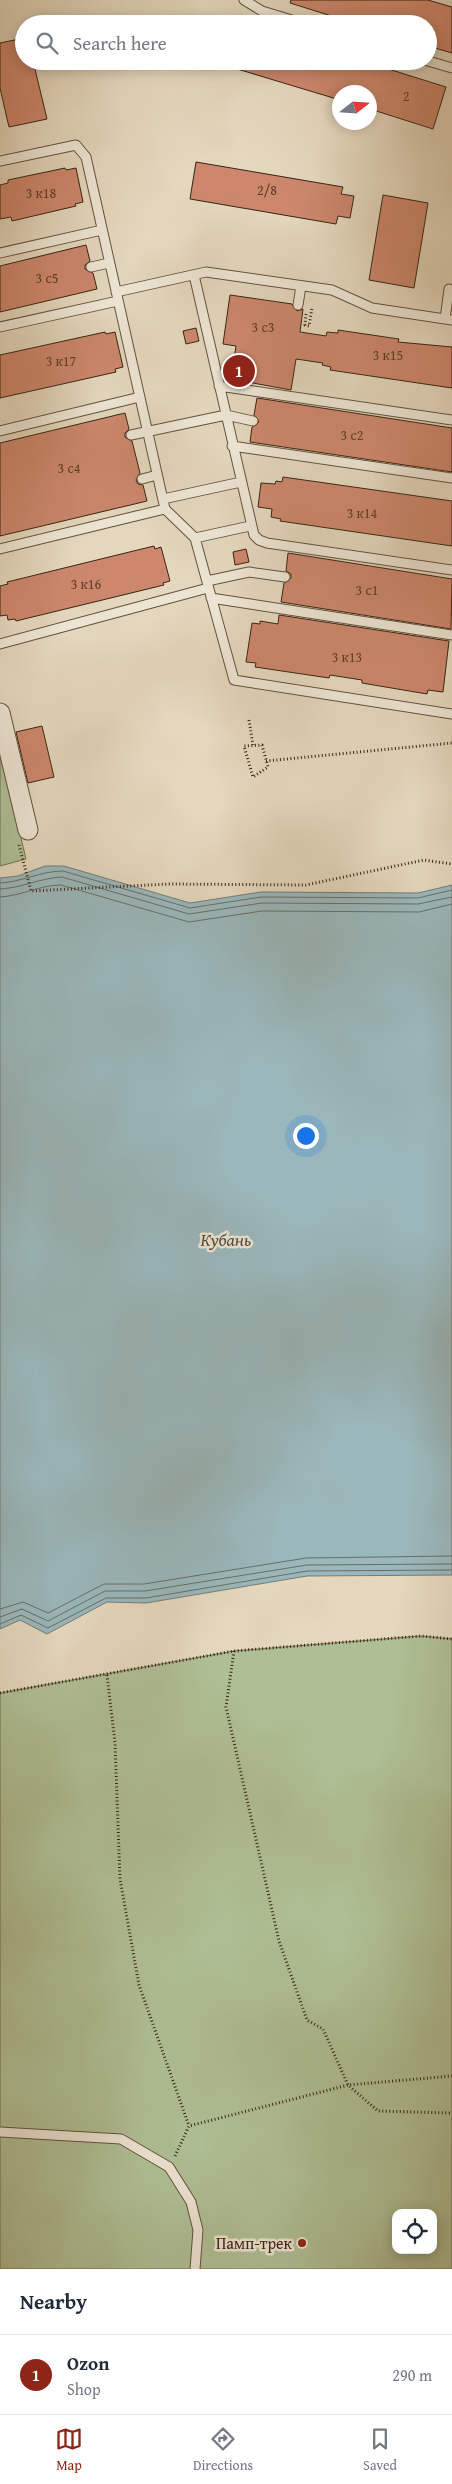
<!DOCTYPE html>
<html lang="en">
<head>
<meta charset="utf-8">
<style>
  body { margin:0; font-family:"Gentium Book Plus",serif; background:#f6f6f7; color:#1f2937 }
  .controls { position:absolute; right:15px; bottom:15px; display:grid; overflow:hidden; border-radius:10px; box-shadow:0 2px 12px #0003 }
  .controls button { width:45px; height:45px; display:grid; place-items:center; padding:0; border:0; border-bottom:1px solid #e0e1e3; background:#fff; color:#1f2937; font:25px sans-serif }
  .compass { position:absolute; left:332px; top:85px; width:45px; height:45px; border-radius:50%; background:#fff; box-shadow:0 2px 12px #0003; rotate:73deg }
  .you { position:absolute; left:305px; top:1135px; width:18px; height:18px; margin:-12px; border:4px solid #fff; border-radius:50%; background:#1a73e8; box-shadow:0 0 0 8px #1a73e833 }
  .badge { display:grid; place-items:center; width:32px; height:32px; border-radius:50%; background:#8f2418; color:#fff; font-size:16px; font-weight:700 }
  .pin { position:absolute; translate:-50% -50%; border:2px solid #fff; box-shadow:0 1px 5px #0006 }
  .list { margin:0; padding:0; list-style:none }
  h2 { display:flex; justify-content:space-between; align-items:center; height:65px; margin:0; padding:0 20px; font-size:21px }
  h2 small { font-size:16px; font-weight:400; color:#747a83 }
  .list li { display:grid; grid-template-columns:32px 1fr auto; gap:15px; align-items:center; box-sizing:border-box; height:80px; padding:0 20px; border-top:1px solid #e0e1e3 }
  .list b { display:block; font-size:19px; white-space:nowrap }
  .list p { margin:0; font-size:16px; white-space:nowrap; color:#747a83 }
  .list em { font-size:16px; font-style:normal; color:#747a83 }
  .icon { flex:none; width:28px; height:28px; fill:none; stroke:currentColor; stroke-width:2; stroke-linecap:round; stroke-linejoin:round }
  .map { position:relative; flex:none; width:452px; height:2269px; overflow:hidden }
  .search { position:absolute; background:#fff; box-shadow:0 2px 12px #0003; left:15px; right:15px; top:15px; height:55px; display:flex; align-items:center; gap:12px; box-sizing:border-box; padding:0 18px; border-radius:28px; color:#747a83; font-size:19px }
  .sheet { height:145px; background:#fff }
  nav { display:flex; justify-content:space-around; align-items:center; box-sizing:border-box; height:70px; border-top:1px solid #e0e1e3; background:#fff; font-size:14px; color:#747a83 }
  nav a { display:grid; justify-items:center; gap:2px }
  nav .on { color:#8f2418 }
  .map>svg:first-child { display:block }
</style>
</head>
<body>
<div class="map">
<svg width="452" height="2269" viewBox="0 0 452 2269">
  <rect width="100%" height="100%" fill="#e4d7bd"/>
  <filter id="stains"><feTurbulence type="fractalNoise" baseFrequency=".004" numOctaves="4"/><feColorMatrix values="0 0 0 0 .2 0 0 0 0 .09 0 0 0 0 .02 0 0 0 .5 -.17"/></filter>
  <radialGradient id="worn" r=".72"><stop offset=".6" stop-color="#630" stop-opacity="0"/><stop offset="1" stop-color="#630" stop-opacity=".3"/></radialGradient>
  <path fill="#afbf95" stroke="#747254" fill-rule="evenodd" d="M0,750l26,109 -26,7z
    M421,1636l31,3v630h-452v-576l234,-42zM396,2213h37v37h-37z"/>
  <path fill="#9ab7bb" stroke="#737d78" d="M45,866h19l126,37 71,-11 157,1 34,-8v690l-145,1 -161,27 -39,-1 -60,32 -27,-14 -20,9v-751l18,-2z"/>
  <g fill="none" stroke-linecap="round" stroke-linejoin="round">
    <path stroke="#696e67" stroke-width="1" d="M0,883c22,-1 41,-12 63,-12l127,37 71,-11 157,1 34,-8
      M0,889c22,-1 40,-11 62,-12l127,37 73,-11 156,1 34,-7
      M0,897c21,-1 40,-12 61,-12l128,37 73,-11 157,1 33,-8
      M0,1609l23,-7 25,11 56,-29h40l162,-26 146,-2
      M0,1617l22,-8 26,12 57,-30h40l162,-26 145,-1
      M0,1624l21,-9 27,13 58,-30h40l161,-27 145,-1"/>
  </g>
  <path fill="#cc876c" stroke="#382513" d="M291,0h137l24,7v46l-24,-7v-22h-71l-67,-21z
    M24,38v23h9l14,58 -38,8 -9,-39v-45z
    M225,61h138l83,26 -13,42 -63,-20v-17h-30v8l-116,-35z
    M196,162l147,25 -2,7 13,2 -4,22 -12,-2 -2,8 -146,-25z
    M65,168l1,2 10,-2 7,34 -8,2 1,2 -64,15 -1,-4 -11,2v-34l8,-2v-3z
    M383,195l45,8 -14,85 -45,-8z
    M86,245l4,16 -5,4v4l8,4 4,16 -97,23v-46z
    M230,295l62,9 5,7 6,-2 -3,23 26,4 1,-4 11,1v-3l61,9 -1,3 54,5v41l-122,-18 1,-3 -9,-2 1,-2 -27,-4 -5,31 -60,-11 5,-33 -13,-2z
    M196,328l3,13 -13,3 -3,-13z
    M105,332l1,2 9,-2 8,35 -8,2 1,3 -116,26v-43z
    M257,398l195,30v44l-202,-30 2,-15 7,-5 -5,-7z
    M125,413l4,16 -4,4v4l7,4 8,32 -4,7 2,4 5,1 4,16 -147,35v-93z
    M283,477l169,24v45l-172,-25 1,-2 -10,-2 1,-8 -14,-2 3,-24 14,1 1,-3 6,1z
    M154,546l1,3 6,-2 9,34 -7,2 1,2 -148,36 -1,-2 -7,1 -1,-5 -7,1v-30l8,-2 -1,-2z
    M246,549l3,13 -14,3 -2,-13z
    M288,553l164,26 -1,50 -170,-27 3,-19 7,-5v-4l-5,-3z
    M279,615l170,26 -6,51 -15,-2 -1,4 -65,-11v-3l-32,-5 -1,3 -74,-11 1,-4 -10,-1 6,-39 8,1v-3l18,3z
    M42,726l12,51 -26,6 -12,-51z"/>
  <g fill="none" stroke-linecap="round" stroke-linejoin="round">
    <defs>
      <path id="lane" d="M244,0l18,11 43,13
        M428,61l24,7
        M0,161l76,-16 10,12 79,352 30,29 39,142 218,34
        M0,253l102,-23
        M91,267l18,-4
        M194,275l60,260 5,5 8,3 185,27
        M116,292l90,-20 126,18 40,18 80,12
        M298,305l3,-19
        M445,319l4,-30
        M0,327l118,-26
        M219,386l233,34
        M0,431l140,-34
        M131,435l95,-20 27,6
        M232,446l220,32
        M142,479l15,-4
        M163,499l78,-17
        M195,538l55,-12
        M0,549l165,-40
        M207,581l42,-9 36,5
        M211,598l241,37
        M0,644l208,-56
        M0,2132l121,7 48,28 22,35 7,28 -3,39"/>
      <path id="street" d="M0,713l28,117"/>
    </defs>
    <use href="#lane" stroke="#63523e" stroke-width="11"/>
    <use href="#street" stroke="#63523e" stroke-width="21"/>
    <path stroke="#382513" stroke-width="3" stroke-dasharray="1 2.5" stroke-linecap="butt" d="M306,314l-1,11 4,1 3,-18
      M249,720l4,25
      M262,745l6,22 -15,10 -9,-31z
      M266,761l186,-18
      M19,845l12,46 138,-7 137,1 118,-25 28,4
      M234,1651l-8,56 53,234 28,79 16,9 25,56 30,26 74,2
      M107,1675l8,68 5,136 19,106 50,141
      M0,1693l234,-42 187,-15 31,3
      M175,2156l14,-30 159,-41 104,-9"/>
    <use href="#lane" stroke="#ede5d4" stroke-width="9"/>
    <use href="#street" stroke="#ede5d4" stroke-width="19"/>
  </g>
  <circle fill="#8f2418" stroke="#ede5d4" stroke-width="2" cx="302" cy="2243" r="5"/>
  <g text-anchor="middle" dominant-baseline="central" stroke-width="5" stroke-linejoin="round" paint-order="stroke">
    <g font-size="14" fill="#5d3e29">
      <text x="406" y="96">2</text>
      <text x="267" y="190">2/8</text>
      <text x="41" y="193">3 к18</text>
      <text x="47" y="278">3 с5</text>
      <text x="263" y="327">3 c3</text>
      <text x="388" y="355">3 к15</text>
      <text x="61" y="361">3 к17</text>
      <text x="352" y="435">3 с2</text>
      <text x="69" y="468">3 c4</text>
      <text x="362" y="513">3 к14</text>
      <text x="86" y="584">3 к16</text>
      <text x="367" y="590">3 с1</text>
      <text x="347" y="657">3 к13</text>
    </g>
    <g font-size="16" fill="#382513" stroke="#ede5d4" text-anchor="end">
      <text x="292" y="2243">Памп-трек</text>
    </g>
    <g font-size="18" font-style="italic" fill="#504a3d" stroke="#ede5d4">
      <text x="226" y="1239">Кубань</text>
    </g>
  </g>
  <rect width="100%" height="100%" filter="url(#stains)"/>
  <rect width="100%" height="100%" fill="url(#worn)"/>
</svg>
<div class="controls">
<button><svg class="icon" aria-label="locate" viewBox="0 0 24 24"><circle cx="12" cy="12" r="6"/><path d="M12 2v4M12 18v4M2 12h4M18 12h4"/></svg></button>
</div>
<svg class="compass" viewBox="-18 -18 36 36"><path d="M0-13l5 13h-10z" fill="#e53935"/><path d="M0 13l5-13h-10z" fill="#747a83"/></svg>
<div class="you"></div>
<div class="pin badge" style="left:239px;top:371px">1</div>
<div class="search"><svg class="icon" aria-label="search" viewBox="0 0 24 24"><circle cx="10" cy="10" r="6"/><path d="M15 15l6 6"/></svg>Search here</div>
</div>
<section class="sheet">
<h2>Nearby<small></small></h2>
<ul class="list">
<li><span class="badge">1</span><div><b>Ozon</b><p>Shop</p></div><em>290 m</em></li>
</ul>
</section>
<nav>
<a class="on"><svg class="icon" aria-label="map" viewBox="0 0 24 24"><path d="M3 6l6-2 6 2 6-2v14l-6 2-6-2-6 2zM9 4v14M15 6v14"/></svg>Map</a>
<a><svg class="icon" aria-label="directions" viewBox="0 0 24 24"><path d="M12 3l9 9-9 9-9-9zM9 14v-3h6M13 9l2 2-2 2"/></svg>Directions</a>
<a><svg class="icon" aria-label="saved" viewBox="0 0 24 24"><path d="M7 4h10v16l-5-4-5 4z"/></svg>Saved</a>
</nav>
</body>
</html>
